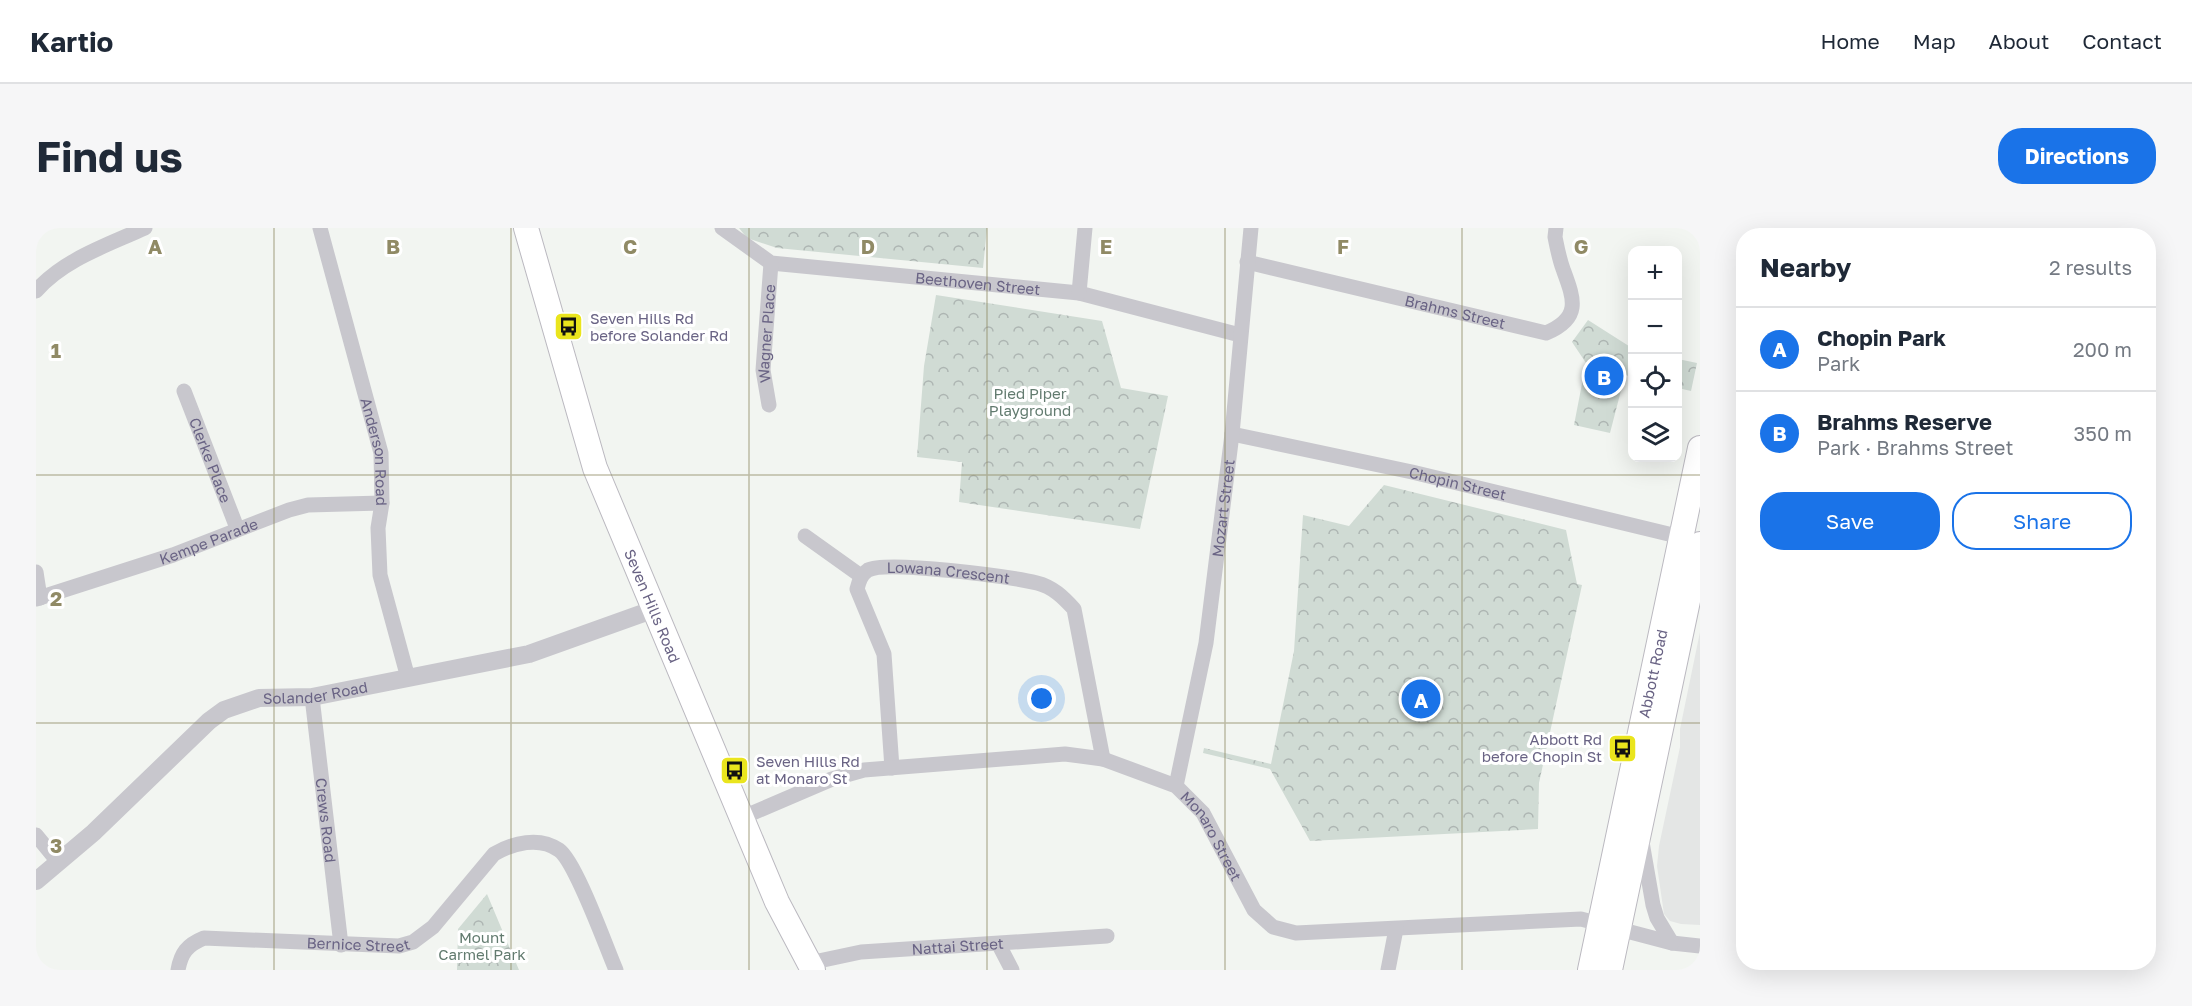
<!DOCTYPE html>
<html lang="en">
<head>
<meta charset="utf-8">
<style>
  body { margin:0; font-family:"Golos Text",sans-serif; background:#f6f6f7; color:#1f2937 }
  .controls { position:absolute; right:18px; top:18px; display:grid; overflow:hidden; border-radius:12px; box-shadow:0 6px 24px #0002 }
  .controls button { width:54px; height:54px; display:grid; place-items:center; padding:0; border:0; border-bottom:2px solid #e0e1e3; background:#fff; color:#1f2937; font:30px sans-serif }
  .you { position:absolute; left:1006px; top:471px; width:21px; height:21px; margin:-15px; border:4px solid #fff; border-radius:50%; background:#1a73e8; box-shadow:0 0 0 9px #1a73e833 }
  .badge { display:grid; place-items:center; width:39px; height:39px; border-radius:50%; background:#1a73e8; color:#fff; font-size:20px; font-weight:700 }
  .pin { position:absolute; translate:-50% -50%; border:3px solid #fff; box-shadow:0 2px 6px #0006 }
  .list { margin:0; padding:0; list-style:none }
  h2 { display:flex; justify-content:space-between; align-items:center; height:78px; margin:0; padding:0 24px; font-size:26px }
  h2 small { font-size:20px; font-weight:400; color:#747a83 }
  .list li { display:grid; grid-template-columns:39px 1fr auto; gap:18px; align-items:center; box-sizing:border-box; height:84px; padding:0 24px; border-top:2px solid #e0e1e3 }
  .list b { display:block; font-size:22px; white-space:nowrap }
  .list p { margin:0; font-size:20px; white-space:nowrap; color:#747a83 }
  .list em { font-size:20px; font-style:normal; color:#747a83 }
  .actions { display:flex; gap:12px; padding:18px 24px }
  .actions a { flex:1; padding:14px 0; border:2px solid #1a73e8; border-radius:24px; text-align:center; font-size:21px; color:#1a73e8 }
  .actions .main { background:#1a73e8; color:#fff }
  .icon { flex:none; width:33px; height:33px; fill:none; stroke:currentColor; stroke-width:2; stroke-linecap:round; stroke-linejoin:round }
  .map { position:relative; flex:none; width:1664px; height:742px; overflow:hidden; border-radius:24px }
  header { display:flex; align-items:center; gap:36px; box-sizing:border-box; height:84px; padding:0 30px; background:#fff; border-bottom:2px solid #e0e1e3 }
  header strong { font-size:28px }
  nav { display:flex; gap:33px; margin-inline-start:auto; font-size:21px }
  .intro { display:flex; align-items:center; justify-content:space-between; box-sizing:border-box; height:144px; padding:0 36px }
  h1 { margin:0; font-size:42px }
  .button { padding:15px 27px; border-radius:24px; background:#1a73e8; color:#fff; font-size:21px; font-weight:700 }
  main { display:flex; gap:36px; padding:0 36px }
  aside { flex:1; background:#fff; border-radius:24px; box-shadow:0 6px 24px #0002 }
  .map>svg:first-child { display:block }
</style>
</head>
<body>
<header>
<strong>Kartio</strong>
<nav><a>Home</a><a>Map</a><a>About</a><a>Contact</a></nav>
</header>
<div class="intro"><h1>Find us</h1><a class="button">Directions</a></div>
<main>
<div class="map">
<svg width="1664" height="742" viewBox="0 0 1664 742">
  <defs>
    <pattern id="park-crowns" width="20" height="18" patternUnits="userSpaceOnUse" patternTransform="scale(1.5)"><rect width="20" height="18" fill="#d0dbd4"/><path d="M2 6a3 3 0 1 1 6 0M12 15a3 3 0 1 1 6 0" fill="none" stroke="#adb5b2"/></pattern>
  </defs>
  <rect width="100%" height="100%" fill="#f2f5f1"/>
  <path fill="#e4e6e5" d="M1664,404v293l-19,-1 -11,-3 -6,-7 -7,-48 2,-20 21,-99v-18z"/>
  <path fill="url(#park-crowns)" d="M703,0h248l-4,40 -206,-20 -30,-10z
    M900,67l166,26 19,67 47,8 -28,133 -181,-27 3,-40 -45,-5 7,-91z
    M1552,92l44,28v29l-7,-2 -15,58 -36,-8 12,-62 -14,-21z
    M1642,131l19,4 -6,28 -13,-3z
    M1348,257l182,45 11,54 5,1 -43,198 -1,46 -228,12 -40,-72 -67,-16 1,-5 67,16 23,-113 9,-136 46,11z
    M451,666l32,76h-62l1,-41z"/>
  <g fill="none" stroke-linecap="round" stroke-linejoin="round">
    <defs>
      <g id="primary">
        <path id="s15" d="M490,0l69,240 182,434 36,68"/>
        <path id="s16" d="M1554,742l110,-522"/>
        <path d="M1574,742l90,-426"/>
      </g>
    </defs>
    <use href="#primary" stroke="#bbb9c0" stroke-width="26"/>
    <g stroke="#c8c7cd" stroke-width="15">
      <path id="s1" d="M284,0l61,225 1,50 -4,25 2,47 28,103"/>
      <path id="s2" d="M686,0l49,35 308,30 161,42"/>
      <path id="s3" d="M1211,34l299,71c36,-15 28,-34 17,-64 -4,-11 -6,-22 -8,-32l1,-9"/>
      <path d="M0,63c28,-32 72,-46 109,-63"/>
      <path d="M1043,65l6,-65"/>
      <path id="s4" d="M148,163l53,137"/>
      <path id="s5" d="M733,177l-6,-35 8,-107"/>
      <path id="s6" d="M1196,206l180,38 269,65"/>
      <path d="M769,308l56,40"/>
      <path d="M0,344l4,26"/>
      <path id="s7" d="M0,371l137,-44 116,-45 19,-5 74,-2"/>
      <path id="s8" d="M276,469l29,248"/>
      <path id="s9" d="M856,540l-8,-114 -27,-65c2,-8 4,-14 11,-19 19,-10 144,7 169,13 16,4 26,14 37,26l29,150"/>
      <path id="s10" d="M1140,558l30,-143 26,-209 19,-206"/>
      <path id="s11" d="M705,590l91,-39 32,-9 201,-16 38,5 73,27 27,27 51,97 19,17 23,6 285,-14 91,24 28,3"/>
      <path d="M0,607l23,28"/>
      <path d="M1606,614l11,63 4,13 15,25"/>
      <path d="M963,717l13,25"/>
      <path id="s12" d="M773,735l52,-11 246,-16"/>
      <path id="s13" d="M142,742c3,-17 9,-25 26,-32l195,8 14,-4 20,-15 61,-73c19,-11 45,-18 65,-4 17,12 47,97 57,120"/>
      <path d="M1352,742l8,-41"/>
    </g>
    <path stroke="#c8c7cd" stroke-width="18" id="s14" d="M0,653l58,-49 115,-111 15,-11 35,-12 53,-1 217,-43 123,-44"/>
    <use href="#primary" stroke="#fff" stroke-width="24"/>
  </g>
  <path fill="none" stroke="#908a65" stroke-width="1.5" stroke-opacity="0.55" d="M238,0v742M475,0v742M713,0v742M951,0v742M1189,0v742M1426,0v742M0,247h1664M0,495h1664"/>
  <defs>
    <symbol id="bus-square" viewBox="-11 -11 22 22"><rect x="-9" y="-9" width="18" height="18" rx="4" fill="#eae51d" stroke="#fff"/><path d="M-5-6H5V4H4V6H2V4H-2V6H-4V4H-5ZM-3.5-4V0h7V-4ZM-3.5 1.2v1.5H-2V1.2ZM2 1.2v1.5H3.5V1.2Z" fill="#111"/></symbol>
  </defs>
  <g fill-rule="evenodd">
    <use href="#bus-square" x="516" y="82" width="33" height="33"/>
    <use href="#bus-square" x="1570" y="504" width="33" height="33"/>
    <use href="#bus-square" x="682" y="526" width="33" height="33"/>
  </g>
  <g text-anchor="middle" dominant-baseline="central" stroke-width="6" stroke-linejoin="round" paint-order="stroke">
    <g font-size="15" fill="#696384" stroke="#fff">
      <text stroke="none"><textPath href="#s2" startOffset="268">Beethoven Street</textPath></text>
      <text stroke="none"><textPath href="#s3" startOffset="214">Brahms Street</textPath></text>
      <text stroke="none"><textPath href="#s5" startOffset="72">Wagner Place</textPath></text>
      <text stroke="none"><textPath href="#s1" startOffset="231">Anderson Road</textPath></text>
      <text stroke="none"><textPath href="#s4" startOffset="74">Clerke Place</textPath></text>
      <text stroke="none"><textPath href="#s6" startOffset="231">Chopin Street</textPath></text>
      <text stroke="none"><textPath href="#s10" startOffset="282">Mozart Street</textPath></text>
      <text stroke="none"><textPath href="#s7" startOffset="182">Kempe Parade</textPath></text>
      <text stroke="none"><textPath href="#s9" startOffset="288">Lowana Crescent</textPath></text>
      <text stroke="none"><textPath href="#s15" startOffset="399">Seven Hills Road</textPath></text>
      <text stroke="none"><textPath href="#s16" startOffset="303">Abbott Road</textPath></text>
      <text stroke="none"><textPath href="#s14" startOffset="348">Solander Road</textPath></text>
      <text stroke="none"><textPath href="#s8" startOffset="124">Crews Road</textPath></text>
      <text stroke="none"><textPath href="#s11" startOffset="512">Monaro Street</textPath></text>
      <text stroke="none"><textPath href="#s13" startOffset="198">Bernice Street</textPath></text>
      <text stroke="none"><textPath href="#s12" startOffset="150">Nattai Street</textPath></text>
    </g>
    <g font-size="15" fill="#696384" stroke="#fff" text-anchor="start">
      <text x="554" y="90">Seven Hills Rd<tspan x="554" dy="17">before Solander Rd</tspan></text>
      <text x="1566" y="511" text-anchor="end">Abbott Rd<tspan x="1566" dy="17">before Chopin St</tspan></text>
      <text x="720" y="533">Seven Hills Rd<tspan x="720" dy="17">at Monaro St</tspan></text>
    </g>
    <g font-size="15" fill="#627b6f" stroke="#fff">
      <text x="994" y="165">Pied Piper<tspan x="994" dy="17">Playground</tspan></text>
      <text x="446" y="709">Mount<tspan x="446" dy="17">Carmel Park</tspan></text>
    </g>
  </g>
  <g font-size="20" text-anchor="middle" font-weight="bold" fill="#908a65" stroke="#fff" stroke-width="6" stroke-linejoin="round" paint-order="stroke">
    <text x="119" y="26">A</text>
    <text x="357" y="26">B</text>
    <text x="594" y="26">C</text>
    <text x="832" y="26">D</text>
    <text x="1070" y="26">E</text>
    <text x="1307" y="26">F</text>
    <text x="1545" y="26">G</text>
    <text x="20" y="130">1</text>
    <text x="20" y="378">2</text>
    <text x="20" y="625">3</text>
  </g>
</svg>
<div class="controls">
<button>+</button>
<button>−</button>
<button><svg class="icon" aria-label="locate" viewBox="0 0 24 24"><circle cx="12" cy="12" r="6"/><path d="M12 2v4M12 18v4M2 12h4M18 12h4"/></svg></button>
<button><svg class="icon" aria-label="layers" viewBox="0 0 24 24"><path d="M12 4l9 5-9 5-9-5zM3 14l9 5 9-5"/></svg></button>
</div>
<div class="you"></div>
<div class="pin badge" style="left:1385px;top:471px">A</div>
<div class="pin badge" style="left:1568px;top:148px">B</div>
</div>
<aside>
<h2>Nearby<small>2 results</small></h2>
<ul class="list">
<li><span class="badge">A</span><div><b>Chopin Park</b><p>Park</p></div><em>200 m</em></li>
<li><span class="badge">B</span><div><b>Brahms Reserve</b><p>Park · Brahms Street</p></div><em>350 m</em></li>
</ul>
<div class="actions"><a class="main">Save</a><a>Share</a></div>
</aside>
</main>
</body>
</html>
